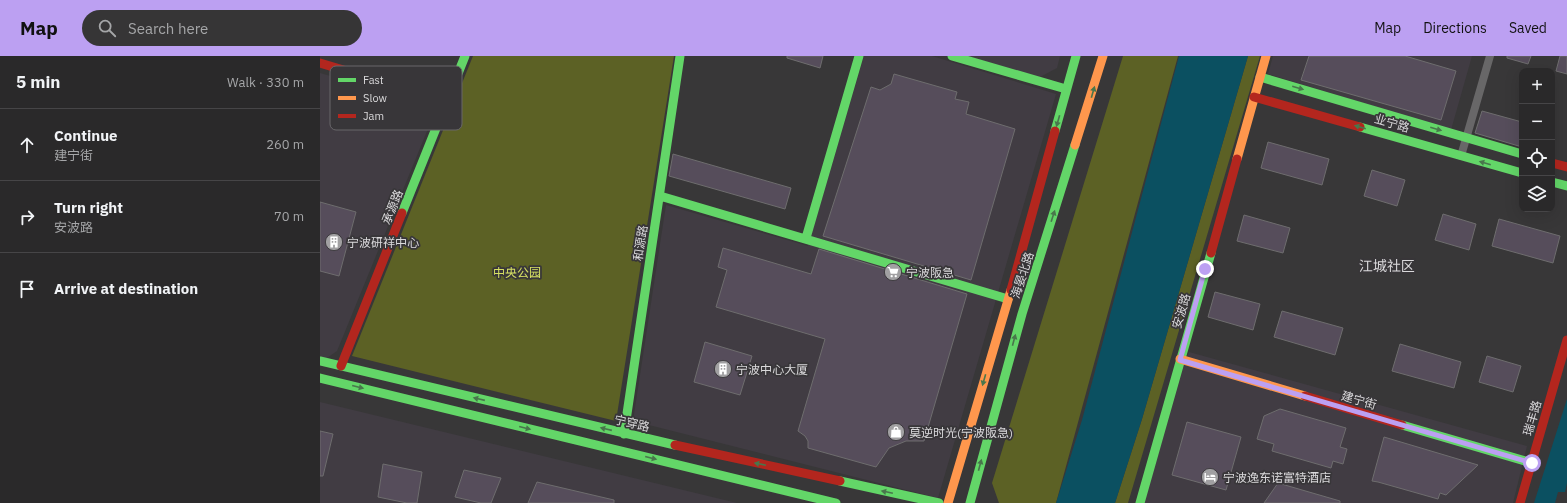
<!DOCTYPE html>
<html lang="en">
<head>
<meta charset="utf-8">
<style>
  body { margin:0; font-family:"IBM Plex Sans","Noto Sans SC",sans-serif; background:#363536; color:#f1f3f6 }
  .controls { position:absolute; right:12px; top:12px; display:grid; overflow:hidden; border-radius:8px; box-shadow:0 4px 16px #0002 }
  .controls button { width:36px; height:36px; display:grid; place-items:center; padding:0; border:0; border-bottom:1px solid #464547; background:#2a292a; color:#f1f3f6; font:20px sans-serif }
  .stop { position:absolute; width:12px; height:12px; margin:-9px; border:3px solid #bca0f2; border-radius:50%; background:#fff }
  .stop.end { background:#bca0f2; border-color:#fff; box-shadow:0 1px 4px #0008 }
  .list { margin:0; padding:0; list-style:none }
  h2 { display:flex; justify-content:space-between; align-items:center; height:52px; margin:0; padding:0 16px; font-size:17px }
  h2 small { font-size:13px; font-weight:400; color:#a5a6a8 }
  .list li { display:grid; grid-template-columns:26px 1fr auto; gap:12px; align-items:center; box-sizing:border-box; height:72px; padding:0 16px; border-top:1px solid #464547 }
  .list b { display:block; font-size:15px; white-space:nowrap }
  .list p { margin:0; font-size:13px; white-space:nowrap; color:#a5a6a8 }
  .list em { font-size:13px; font-style:normal; color:#a5a6a8 }
  .icon { flex:none; width:22px; height:22px; fill:none; stroke:currentColor; stroke-width:2; stroke-linecap:round; stroke-linejoin:round }
  .map { position:relative; flex:none; width:1247px; height:447px; overflow:hidden }
  header { display:flex; align-items:center; gap:24px; box-sizing:border-box; height:56px; padding:0 20px; background:#bca0f2; color:#111 }
  header strong { font-size:19px }
  nav { display:flex; gap:22px; margin-inline-start:auto; font-size:14px }
  .search { width:280px; height:36px; background:#363536; display:flex; align-items:center; gap:10px; box-sizing:border-box; padding:0 14px; border-radius:22px; color:#a5a6a8; font-size:15px }
  main { display:flex }
  aside { flex:1; background:#2a292a }
  .map>svg:first-child { display:block }
</style>
</head>
<body>
<header>
<strong>Map</strong>
<div class="search"><svg class="icon" aria-label="search" viewBox="0 0 24 24"><circle cx="10" cy="10" r="6"/><path d="M15 15l6 6"/></svg>Search here</div>
<nav><a>Map</a><a>Directions</a><a>Saved</a></nav>
</header>
<main>
<aside>
<h2>5 min<small>Walk · 330 m</small></h2>
<ul class="list">
<li><svg class="icon" aria-label="ahead" viewBox="0 0 24 24"><path d="M12 20V5M6 11l6-6 6 6"/></svg><div><b>Continue</b><p>建宁街</p></div><em>260 m</em></li>
<li><svg class="icon" aria-label="right" viewBox="0 0 24 24"><path d="M7 20v-9h11M14 6l5 5-5 5"/></svg><div><b>Turn right</b><p>安波路</p></div><em>70 m</em></li>
<li><svg class="icon" aria-label="arrive" viewBox="0 0 24 24"><path d="M6 21V4h12l-3 4 3 4H6"/></svg><div><b>Arrive at destination</b></div></li>
</ul>
</aside>
<div class="map">
<svg width="1247" height="447" viewBox="0 0 1247 447">
  <rect width="100%" height="100%" fill="#383738"/>
  <path fill="#413c43" d="M544,0h68l124,38 -118,404 -305,-77 33,-216 142,41z
    M646,0h94l-3,12 -17,9z
    M953,0h199l-21,74 -183,-56z
    M0,17l105,30 6,2 3,9 -97,237 -13,9 -4,-1z
    M869,296l338,94 -14,57h-369l41,-141z
    M0,346l417,101h-417z"/>
  <path fill="#5c6125" d="M153,0h201l-58,365 -264,-65z
    M803,0h55l-122,447h-57l-7,-20z
    M928,0h12l-132,447h-13l27,-84z"/>
  <path fill="#0b5061" d="M859,0h69l-106,363 -27,84h-59l26,-83z
    M1247,343v84l-2,9h-7l-3,11h-21z"/>
  <path fill="#564d5b" stroke="#6e6d6e" d="M467,0h36l-3,12 -33,-10z
    M989,0h96l51,15 -15,49 -140,-40z
    M1187,0h24l-3,8 -21,-6z
    M1240,0h7v18l-11,-3z
    M574,18l63,18 -2,7 14,3 -3,12 49,15 -44,151 -148,-44 48,-149 9,3 11,-6z
    M1162,55l40,11v25l-47,-14z
    M948,86l61,17 -7,26 -61,-17z
    M353,98l118,34 -6,21 -116,-33z
    M1052,114l33,10 -8,26 -33,-10z
    M0,146l36,10 -17,64 -19,-5z
    M1123,158l33,10 -7,26 -34,-10z
    M924,159l46,13 -7,25 -46,-12z
    M1179,163l61,17 -7,27 -61,-17z
    M403,192l88,26 8,-25 148,45 -43,147h-18l-17,7 -13,19 -68,-19v-7l-3,-5 -7,-5 27,-92 -109,-32 11,-37 -9,-3z
    M895,236l45,12 -7,26 -45,-13z
    M962,255l61,17 -8,27 -61,-18z
    M385,286l47,14 -12,39 -46,-13z
    M1080,288l61,18 -7,26 -62,-17z
    M1167,300l34,10 -8,26 -34,-10z
    M960,353l66,19 -6,19 7,2 -4,15 -10,-3 -2,7 -59,-17 2,-7 -17,-5 7,-23z
    M867,366l54,15 -15,53 -54,-15z
    M0,375l13,3 -10,42h-3z
    M1064,381l94,28 -32,30 -6,-2 -2,6 -60,-17 -6,-1z
    M63,408l39,8 -5,31h-10l-29,-6z
    M144,414l37,8 -10,25h-10l-26,-6z
    M217,426l77,18v3h-86z
    M958,427l62,18v2h-76z"/>
  <g fill="none" stroke-linecap="round" stroke-linejoin="round">
    <path stroke="#686768" stroke-width="8" d="M1141,100l29,-100"/>
    <path stroke="#63d668" stroke-width="9" d="M632,0l114,33
      M940,21l262,77
      M1040,71l162,46
      M735,75l21,-75
      M1232,126l15,4
      M340,140l348,103
      M82,157l63,-157
      M486,182l53,-182
      M0,305l355,84
      M0,322l516,125
      M1082,369l130,38
      M304,378l56,-378
      M520,425l99,22
      M650,447l52,-189 53,-169
      M820,447l71,-250"/>
    <path stroke="#ff974d" stroke-width="9" d="M755,89l28,-89
      M917,103l29,-103
      M860,303l125,37
      M628,447l63,-213"/>
    <path stroke="#b3261e" stroke-width="9" d="M0,7l127,38
      M934,41l106,30
      M1232,107l15,4
      M891,197l26,-94
      M691,234l44,-159
      M21,310l61,-153
      M985,340l97,29
      M355,389l165,36
      M1200,447l47,-163"/>
  </g>
  <defs><path id="oneway-solid" d="M-6-.8H1V-3.2L6.5 0L1 3.2V.8H-6Z"/></defs>
  <g fill="#49764c">
    <use href="#oneway-solid" transform="translate(978 32) rotate(16)"/>
    <use href="#oneway-solid" transform="translate(773 36) rotate(-74)"/>
    <use href="#oneway-solid" transform="translate(738 65) rotate(106)"/>
    <use href="#oneway-solid" transform="translate(1040 71) rotate(-164)"/>
    <use href="#oneway-solid" transform="translate(1116 73) rotate(16)"/>
    <use href="#oneway-solid" transform="translate(1165 107) rotate(-164)"/>
    <use href="#oneway-solid" transform="translate(733 160) rotate(-72)"/>
    <use href="#oneway-solid" transform="translate(694 284) rotate(-75)"/>
    <use href="#oneway-solid" transform="translate(664 324) rotate(106)"/>
    <use href="#oneway-solid" transform="translate(38 331) rotate(14)"/>
    <use href="#oneway-solid" transform="translate(159 343) rotate(-167)"/>
    <use href="#oneway-solid" transform="translate(205 372) rotate(14)"/>
    <use href="#oneway-solid" transform="translate(286 373) rotate(-167)"/>
    <use href="#oneway-solid" transform="translate(331 402) rotate(14)"/>
    <use href="#oneway-solid" transform="translate(440 408) rotate(-168)"/>
    <use href="#oneway-solid" transform="translate(660 409) rotate(-75)"/>
    <use href="#oneway-solid" transform="translate(567 436) rotate(-168)"/>
  </g>
  <g fill="none" stroke-linecap="round" stroke-linejoin="round">
    <path stroke="#bca0f2" stroke-width="5" d="M885,213l-25,91 352,103"/>
  </g>
  <defs>
    <symbol id="building-disc" viewBox="-11 -11 22 22"><circle r="9.5" fill="#a1a0a2" stroke="#383639"/><path d="M-4-6H4V6H1V3H-1V6H-4ZM-2.5-4.3h1.7v1.8h-1.7ZM.8-4.3h1.7v1.8H.8ZM-2.5-1h1.7V.8h-1.7ZM.8-1h1.7V.8H.8Z" fill="#fff"/></symbol>
    <symbol id="supermarket-disc" viewBox="-11 -11 22 22"><circle r="9.5" fill="#a1a0a2" stroke="#383639"/><path d="M-6-5.5h2.5l.6 2H6L4.5 2H-2.5L-4.4-4H-6ZM-1.5 3.2a1.3 1.3 0 1 0 .1 0ZM3 3.2a1.3 1.3 0 1 0 .1 0Z" fill="#fff"/></symbol>
    <symbol id="shop-disc" viewBox="-11 -11 22 22"><circle r="9.5" fill="#a1a0a2" stroke="#383639"/><path d="M-5-2.5h2.3a2.7 3.5 0 0 1 5.4 0H5L5.5 6h-11ZM-1.5-2.5h3a1.5 2.3 0 0 0-3 0Z" fill="#fff"/></symbol>
    <symbol id="hotel-disc" viewBox="-11 -11 22 22"><circle r="9.5" fill="#a1a0a2" stroke="#383639"/><path d="M-6-4.5h1.5V1H6V5H4.5V3h-9V5H-6ZM-4 0a1.8 1.8 0 1 1 3.6 0ZM.5 0V-2.5h3Q6-2.5 6 0Z" fill="#fff"/></symbol>
  </defs>
  <g fill-rule="evenodd">
    <use href="#building-disc" x="4" y="176" width="20" height="20"/>
    <use href="#supermarket-disc" x="563" y="206" width="20" height="20"/>
    <use href="#building-disc" x="393" y="303" width="20" height="20"/>
    <use href="#shop-disc" x="566" y="366" width="20" height="20"/>
    <use href="#hotel-disc" x="880" y="411" width="20" height="20"/>
  </g>
  <g text-anchor="middle" dominant-baseline="central" stroke-width="3.5" stroke-linejoin="round" paint-order="stroke">
    <g font-size="12" fill="#dad9db" stroke="#383639">
      <text transform="translate(1072 67) rotate(16)">业宁路</text>
      <text transform="translate(72 151) rotate(-68)">承源路</text>
      <text transform="translate(320 187) rotate(-81)">和源路</text>
      <text transform="translate(702 219) rotate(-72)">海晏北路</text>
      <text transform="translate(861 255) rotate(-74)">安波路</text>
      <text transform="translate(1039 344) rotate(16)">建宁街</text>
      <text transform="translate(1212 362) rotate(-74)">瑞丰路</text>
      <text transform="translate(312 367) rotate(13)">宁穿路</text>
    </g>
    <g font-size="12" fill="#dad9db" stroke="#383639" text-anchor="start">
      <text x="27" y="186">宁波研祥中心</text>
      <text x="586" y="216">宁波阪急</text>
      <text x="416" y="313">宁波中心大厦</text>
      <text x="589" y="376">莫逆时光(宁波阪急)</text>
      <text x="903" y="421">宁波逸东诺富特酒店</text>
    </g>
    <g font-size="12" fill="#d7e162" stroke="#383639">
      <text x="197" y="216">中央公园</text>
    </g>
    <g font-size="14" fill="#dad9db" stroke="#383639">
      <text x="1067" y="210">江城社区</text>
    </g>
  </g>
  <rect x="10" y="10" width="132" height="64" rx="6" fill="#383639" stroke="#69676a" stroke-width="1"/>
  <rect x="18" y="22" width="18" height="4" fill="#63d668"/>
  <rect x="18" y="40" width="18" height="4" fill="#ff974d"/>
  <rect x="18" y="58" width="18" height="4" fill="#b3261e"/>
  <g font-size="11" fill="#dad9db">
    <text x="43" y="28">Fast</text>
    <text x="43" y="46">Slow</text>
    <text x="43" y="64">Jam</text>
  </g>
</svg>
<div class="controls">
<button>+</button>
<button>−</button>
<button><svg class="icon" aria-label="locate" viewBox="0 0 24 24"><circle cx="12" cy="12" r="6"/><path d="M12 2v4M12 18v4M2 12h4M18 12h4"/></svg></button>
<button><svg class="icon" aria-label="layers" viewBox="0 0 24 24"><path d="M12 4l9 5-9 5-9-5zM3 14l9 5 9-5"/></svg></button>
</div>
<div class="stop" style="left:1212px;top:407px"></div>
<div class="stop end" style="left:885px;top:213px"></div>
</div>
</main>
</body>
</html>
